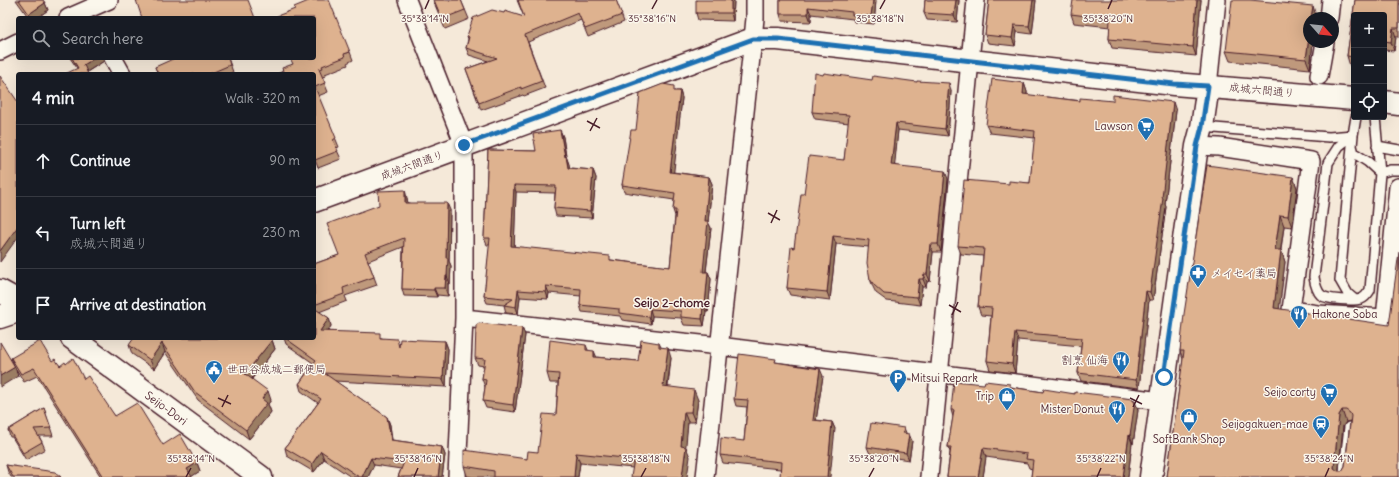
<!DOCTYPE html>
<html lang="en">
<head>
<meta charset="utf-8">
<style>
  body { margin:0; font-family:Delius,"Klee One",sans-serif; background:#242831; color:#f1f3f6 }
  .controls { position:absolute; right:12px; top:12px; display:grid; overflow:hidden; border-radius:4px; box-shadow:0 4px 16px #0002 }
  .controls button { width:36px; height:36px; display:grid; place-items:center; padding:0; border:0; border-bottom:1px solid #363941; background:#171b24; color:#f1f3f6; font:20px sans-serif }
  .compass { position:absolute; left:1303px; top:12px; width:36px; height:36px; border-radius:50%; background:#171b24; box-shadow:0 4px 16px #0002; rotate:117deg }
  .stop { position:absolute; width:12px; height:12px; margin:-9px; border:3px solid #1f6fb2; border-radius:50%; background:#fff }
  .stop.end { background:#1f6fb2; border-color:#fff; box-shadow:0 1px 4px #0008 }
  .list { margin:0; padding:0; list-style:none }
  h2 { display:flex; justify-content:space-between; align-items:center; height:52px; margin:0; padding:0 16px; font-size:17px }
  h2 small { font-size:13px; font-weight:400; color:#9ea1a6 }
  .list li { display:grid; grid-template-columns:26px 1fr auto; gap:12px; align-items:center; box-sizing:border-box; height:72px; padding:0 16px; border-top:1px solid #363941 }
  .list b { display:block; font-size:15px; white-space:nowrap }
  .list p { margin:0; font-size:13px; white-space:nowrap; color:#9ea1a6 }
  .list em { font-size:13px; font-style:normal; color:#9ea1a6 }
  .icon { flex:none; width:22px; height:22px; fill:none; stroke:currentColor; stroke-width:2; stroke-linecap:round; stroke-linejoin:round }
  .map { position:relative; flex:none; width:1399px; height:477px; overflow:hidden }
  .search { position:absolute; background:#171b24; box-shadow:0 4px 16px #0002; left:16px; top:16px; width:300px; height:44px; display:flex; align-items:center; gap:10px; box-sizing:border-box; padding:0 14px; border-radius:4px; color:#9ea1a6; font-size:15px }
  .panel { position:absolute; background:#171b24; box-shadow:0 4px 16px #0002; left:16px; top:72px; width:300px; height:268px; border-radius:4px }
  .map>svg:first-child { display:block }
</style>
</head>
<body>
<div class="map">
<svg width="1399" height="477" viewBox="0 0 1399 477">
  <rect width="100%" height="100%" fill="#f5e9d9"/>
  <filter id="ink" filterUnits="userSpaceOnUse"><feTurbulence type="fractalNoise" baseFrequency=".025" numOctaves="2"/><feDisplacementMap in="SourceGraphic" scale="8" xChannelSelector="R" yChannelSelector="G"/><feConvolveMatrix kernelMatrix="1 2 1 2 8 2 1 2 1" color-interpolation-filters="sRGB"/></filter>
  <g filter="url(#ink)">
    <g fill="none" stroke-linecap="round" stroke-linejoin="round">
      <defs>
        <path id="lane" d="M1202,127l127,10 24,-2
          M1353,135l-14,11 -11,17 -14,114c1,6 2,13 7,18 6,5 33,6 40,4 5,-2 7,-6 9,-9l10,-117 -5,-56
          M1352,146l2,7 14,9 12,11
          M1377,146l22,4
          M1380,173l10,-3h9
          M1355,300l-7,-6 -8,-14 13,-145 3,-18
          M1343,477l6,-50"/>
        <path id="street" d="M407,0l57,145v173l-7,159
          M68,18l41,-18
          M1329,18l2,-18
          M0,51l18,-9
          M113,58l9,16
          M1319,76l6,-34
          M1208,86l9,-86
          M1197,146l22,1 92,14 -20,149 26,4 68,4 13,-131h1
          M464,318l255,28 442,55
          M705,477l48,-438 2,-21v-18
          M929,477l47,-477"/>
        <path id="secondary" d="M1384,102l15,2
          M314,201l439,-162h25l396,45 180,15
          M0,291l18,10
          M0,317l18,-6
          M72,338l189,139
          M1151,477l46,-331 5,-19 6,-41"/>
      </defs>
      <use href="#lane" stroke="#4a1f2b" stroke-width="12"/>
      <use href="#street" stroke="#4a1f2b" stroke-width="20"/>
      <use href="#secondary" stroke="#4a1f2b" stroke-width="25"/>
      <use href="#lane" stroke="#fbf7ec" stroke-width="9"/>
      <use href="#street" stroke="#fbf7ec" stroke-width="17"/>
      <use href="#secondary" stroke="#fbf7ec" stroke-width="22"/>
    </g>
    <path fill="#bf997b" stroke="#4a1f2b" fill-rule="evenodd" d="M16,0h27l2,3 3,7 -11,8h-8z
      M433,0h28l8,19 -24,10z
      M517,0h99l8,22 -36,15 -7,-17 -53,22 17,46 -21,8 -1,-1 -42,15 -15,-41 22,-8 -19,-6 -3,-7 2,-9 -1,-3 37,-23 20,4z
      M734,0l-1,21 -35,-1 -2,-7z
      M780,0h96l-2,24 -20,-2 -1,-3 -42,-5v8l-29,-1 -2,-7z
      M925,0h34l-2,22 -30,-2 -3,-7z
      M989,0h47l-4,34 -15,-2 -2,14 -27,-3 -3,-8z
      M1201,0l-5,56 -84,-8 -3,-9 1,-12 -36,-4 -3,-9z
      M1355,0h44v37h-3l-2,14 -10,-1v-35h-30v51h-4l-3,-10z
      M1316,16l-7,26h4l-3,27 -80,-8 -4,-10z
      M350,52l3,8 -6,3 1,2 -23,9 1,2 -4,1 6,15 -10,4 21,51 -3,1 5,11 -23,9 -4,-11v-83h-37z
      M70,58h32l2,3 -17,11 -10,-4z
      M228,58l5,14 -5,2h-70l-3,-7z
      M823,75l128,16 -3,45 -50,-6 -4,35 54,14 -7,73h-8l-3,29 -3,1 -1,5h-4l-2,18 -33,-4 -11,-8 -3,-6 -3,-8 -1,-32 -33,-3 -6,56 -40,-5 -3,-7 17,-94 40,-34 5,-37 -34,-4 -3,-7z
      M1024,83l3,9v3l149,16 -11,93 1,3 -13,93h-4l-10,88 -58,-7 -3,-8 3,-27 -63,-6 -3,33 -25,-3 -3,-9 4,-45 -10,-1 -3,-8 5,-51 -22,-2 -3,-8 51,-62 21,-1 5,-45 -45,-5 -4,-8z
      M676,91h4l2,7 -9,74 36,5 3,7 -4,38 3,6 -5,44h2l3,7 -3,33h-2l-2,14 -20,-1 -3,-7 -29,-2 -1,8 -29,-4 -2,-4 -38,-4 -2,-7 1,-9 -32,-3 -1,6 -28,-2 -2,17 -12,-1 -2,-8 -17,-2 -3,-7 6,-51h-3l-3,-7 4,-88 48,1 24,-21 3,7 3,19 4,12 23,2 3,8 -4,40 -36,-2 -2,-8 1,-15 -39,-1 -2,55 97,13 59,7 5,-51 -2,-6 1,-10 -50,-8 -2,-7 14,-55z
      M1293,177l4,11 -5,39 -8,-1 -3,24 4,12 -6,47 120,168h-232l16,-118 -3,-8zM1350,421l-5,45 -3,5h-3l4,-45 3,-4z
      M407,198l1,5 42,7 -1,51 2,5 -1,18h-2v12l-11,-1v2l-33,-1 -2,-7 1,-42 -35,14 9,24 -32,11 2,5 -28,11 10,6 2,8 -3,5 54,7 17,9 46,-6 3,8 -2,38 -111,-6 52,36 3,8 2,15 50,7 3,8 -3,22h-44l3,-8 -27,-4 -6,12h-17l-27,-18 -10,13 -27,-16 -2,-8 33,-45 -17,-12 -2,-7 14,-21 -27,-19 -2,-6h30v-74l25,-9 40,-50z
      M522,328l3,7 -10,77 -29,-4 -3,-7 2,-14 -3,-8 2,-13 -6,-1 -3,-7z
      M272,340l3,9 -23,30 19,21 -3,4 3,8 -22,27 -51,-39 -33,-48 -11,17 -22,-15 -3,-9z
      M659,343l2,4 10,11 -3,29 30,13 -3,22h-7l-3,25 5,10 -57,11 -53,-5 -2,14h-105l-6,-1 -3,-10 63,-7 11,-7 18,-37 2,-32h-8l-3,-10 39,-28 2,5 8,7 42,4z
      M11,358l41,3 32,18 31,37 48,29 34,18 3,8 -9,5 1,1h-91l-64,-101 -13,6 -8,-13 2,7z
      M777,363l46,13 -7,44 16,2 3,7 -55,40 -57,-6 -3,-8 24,-14 3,-34 -11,-1 -2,-7z
      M1011,387l32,5 32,2 58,5 5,11 -5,34 -1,-1 -4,34h-97l1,-8 -3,-1 -2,-5 -41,-6 -3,20h-36l3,-25 -2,-5 5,-30 -2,-7z
      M44,408l9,28h-14l3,6 3,7 -19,11 -14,-23h-2l-2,-7z
      M906,433l6,8 -3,19 -39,-6 -3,-7z
      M6,465l55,12h-50l-3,-5z"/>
    <path fill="#9b7d64" stroke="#4a1f2b" d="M731,0h3l-1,21 -2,-8z
      M873,0h3l-2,24 -3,-8z
      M956,0h3l-2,22 -3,-7z
      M1033,0h3l-4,34 -3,-8z
      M1197,0h4l-5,56 -3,-9z
      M45,3l3,7 -11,8h-6l-2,-4z
      M1313,6l3,10v2h-5z
      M808,7l3,7v8l-3,-8z
      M1014,25l3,7 -2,14 -3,-8z
      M1393,28l3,9 -2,14 -3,-9z
      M1309,37v5h4l-3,27 -4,-10z
      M95,58h7l2,3 -19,12 -3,-7z
      M949,83l2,8 -3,45 -3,-7z
      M1024,83l3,9 -1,11 -3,-9z
      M680,91l2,7 -9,81 -3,-7z
      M1173,102l3,9 -11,93 1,3 -13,93 -3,-8z
      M896,123l2,7 -4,42 -3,-7z
      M560,130l3,7 4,27 -2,-7z
      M566,156l3,8 2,11 -3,-7z
      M593,170l3,8 -4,40 -2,-7z
      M945,171l3,8 -7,73 -3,-8z
      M709,177l3,7 -4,38 3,6 -6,51 -2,-7 2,-51z
      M1293,177l4,11 -5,39 -4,-11z
      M514,185l2,7 -2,61 -3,-7z
      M405,190l2,8 1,12 -3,-7z
      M447,203l3,7 -1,51 2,5 -1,18 -3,-8 -1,-18z
      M1280,215l4,11 -5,35 -4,-11z
      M18,226v11l-18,25v-11z
      M833,236l3,8 -6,56 -3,-8z
      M930,244l3,8 -3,29 -3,-7z
      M1281,250l4,12 -7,57 -4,-11z
      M708,272l3,7 -3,33 -3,-7z
      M924,274l3,8 -1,5 -3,-8z
      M446,276l2,8v12l-3,-8z
      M919,279l3,8 -2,18 -3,-8z
      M546,286l3,7 -1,6 -2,-7z
      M434,288l3,7v2l-3,-7z
      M518,290l2,7 -2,17 -2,-7z
      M1146,291l3,9 -10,88 -3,-8z
      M703,304l3,8 -2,14 -2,-7z
      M650,309l2,7 -1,8 -2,-7z
      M329,318l2,8 -8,12 -3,-7z
      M522,328l3,7 -10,77 -2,-7z
      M1015,332l3,8 -3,33 -3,-9z
      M272,340l3,9 -27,34 -3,-9z
      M445,341l3,8 -2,38 -3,-8z
      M162,343l3,9 -11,17 -4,-9z
      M668,348l3,10 -5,38 -3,-10z
      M594,351l4,9 -4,-3z
      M15,367l3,9 -18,11v-11z
      M820,369l3,7 -8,51 -2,-7z
      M694,390l4,10 -3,22 -4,-10z
      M268,391l3,9 -3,4 3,8 -22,27 -3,-9 16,-31z
      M1133,399l1,5 1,-3 3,9 -5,34 -3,-9z
      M1342,410l4,12 -3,4 -5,51 -4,-9 5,-53z
      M684,412l4,10 -3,34 -4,-10z
      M387,417l3,8 3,23 -2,-8z
      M832,422l3,7 -5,48h-3z
      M904,428l3,7 -4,-2z
      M909,434l3,7 -3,19 -3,-7z
      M1129,435l3,8 -4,34h-5z
      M442,447l3,8 -3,22h-4z
      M686,447l4,10 -3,20h-5z
      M983,448l3,9 -3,20h-5z
      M321,451l3,8 -10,13 -2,-8z
      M576,453l4,10 -2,14h-4z
      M371,458l3,7 -6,12h-6z
      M197,463l3,8 -9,6 -4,-8z"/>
    <path fill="#deb28f" stroke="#4a1f2b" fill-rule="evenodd" d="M19,0h24l2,3 -16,11z
      M136,0h112l7,18h-113z
      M311,0h18l21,52 -6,2 1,3 -23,9 1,2 -4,1 6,14 -10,4 21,51 -3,2 5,11 -23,9 -1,-4v-82h-37l6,-3 -1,-3 11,-4 -3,-6h24v-40h-36l-1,-2 18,-7 -1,-2z
      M434,0h27l4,10 -23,9z
      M518,0h98l6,15 -37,14 -7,-16 -53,22 17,46 -21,8v-2l-42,16 -13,-34 31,-11 -31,-10 3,-11 -2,-1 6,-18 19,-8 12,3 1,-2 19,6z
      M696,0h35v13h-35z
      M780,0h93l-2,16 -19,-1v-3l-44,-5v7h-28z
      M925,0h31l-2,15 -30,-2z
      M989,0h44l-4,26 -15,-1 -2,13 -27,-3z
      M1073,0h124l-4,47 -84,-8 1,-20 -39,-5z
      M1232,0h18l63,6 -2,12h-2v19l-3,22 -80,-8z
      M1355,0h44v28h-6l-2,14 -7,-1v-26h-30v42l-7,-1z
      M72,58h23l-13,8 2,-1 4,9h-23l13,-6z
      M175,58h53l2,7 -21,9h-51l-3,-7z
      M815,73l8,2 1,-2 48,7 1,-4 44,6v-1l32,2 -4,46 -49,-6 -5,42 54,6 -7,73h-8l-3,30h-3l-1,5h-4l-2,18 -33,-3 -10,-9 -4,-6 -3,-16 2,-23 -36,-4 -6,56 -40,-4 4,-41 3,1 7,-54h3l5,-38 35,4 5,-45 -37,-3z
      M0,76l18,26v124l-18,25z
      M992,79l32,4 -1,11 57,7v-3l33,3v-6l60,7 -11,96h1l-13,94 -4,-1 -10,89 -58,-7 4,-35 -67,-6 -3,32 -25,-3 5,-53 -14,-1 6,-59 -26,-2 6,-66 45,4v-3l21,2 5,-52 -49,-6z
      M663,84l11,2v5h6l-10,81 39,5 -4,44h3l-5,51h5l-3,33 -2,-1 -1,15 -21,-2v-6l-31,-2 -1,8 -30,-4v-4l-39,-4 1,-16 -35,-3v6l-28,-2 -2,17 -12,-2 9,-6 -29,-3 6,-58h-6l4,-88 48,1 -3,-17 27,-4 5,27 1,-1 2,12 25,2 -3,41 -36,-3 2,-22 -42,-1 -3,61 99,10v4l60,7 6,-57h-3l2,-17 -53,-8 9,-55h5l4,-37z
      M1207,165l86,12 -5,39 -8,-1 -5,35h6l-7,58 115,17 10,-73v225h-232l17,-126h-4l4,-37zM1342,410h4l4,3 1,3 -6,50 -3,5h-4l-4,-3 5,-53z
      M405,190v13h42l-1,55h2l-1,18h-1l-1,12h-11v2l-32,-1 2,-51 -39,15 9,24 -31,11 1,6 -30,11v-41l25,-9 -12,-31 52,-19 -1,-14z
      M314,308l15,10 -9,13 60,2v5l17,1 2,8 1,-8 45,2 -2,38 -119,-6 63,44 4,23 51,7 -4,30h-40l6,-15 -33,-4 -9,19h-3l-38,-26 -9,13 -27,-16 36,-49 -22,-15 17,-24 -31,-22h29z
      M479,323l43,5 -9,77 -30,-4 3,-21 -4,-1 3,-20 -10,-1 1,-33z
      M134,338h137l1,2 -27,34 23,17 -6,8 5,4 -21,27 -51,-38 -33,-49 -12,17 -21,-15z
      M550,340l36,5v5l8,1v6l44,4 3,-21 18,3v4l9,1 -5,38 31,4 -3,22h-7l-3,34 5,1 -4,30h-51l3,-18 -58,-6 -2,24h-80v-6l-30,-5v-16l63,9 1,-8 10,1 5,-38 13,1 3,-41 -12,-1z
      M40,341l12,20 3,-2 5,7 5,-4 1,2 7,-6 11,21 4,-3 27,40 22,-13 26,42 17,-11 17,29 -10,6 5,8h-89l-69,-109 -13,6 -10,-16z
      M0,342l15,25 -15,9z
      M739,354l37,5 -1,3 45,7 -7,51 19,2 -5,55h-47l1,-15 -61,-7 1,-17 23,3 4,-41 -14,-1z
      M954,381l30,3 1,-3 25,3v3l33,5 1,-3 31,5v-2l58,7v2h2l-5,34h-1l-6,42h-92l2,-17 -7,-1 1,-5 -44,-6 -5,29h-31l4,-30h-3l6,-37h-3z
      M44,408l7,20 -17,1 8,13 -19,11 -14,-23h-1z
      M871,423l33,5 -1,5 6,1 -3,19 -39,-6z
      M6,465l49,7 6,5h-48z"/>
  </g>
  <g fill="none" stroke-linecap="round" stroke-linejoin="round" filter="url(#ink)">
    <path stroke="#1f6fb2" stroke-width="5" d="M464,145l289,-106h25l396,45 34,2 -6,41 -5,19 -33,231"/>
  </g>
  <path fill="none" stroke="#4a1f2b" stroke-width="1.5" d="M425,9l4,-9M652,9l5,-9M880,9l5,-9M1108,9l4,-9M587,121l13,7M590,131l7,-13M768,213l12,7M771,223l6,-13M949,305l12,7M952,315l6,-13M218,398l13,6M1130,398l12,6M222,407l6,-12M1133,407l6,-12M186,477l5,-9M414,477l4,-9M641,477l5,-9M869,477l5,-9M1097,477l4,-9M1325,477l4,-9"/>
  <defs>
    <symbol id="supermarket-pin" viewBox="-11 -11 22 30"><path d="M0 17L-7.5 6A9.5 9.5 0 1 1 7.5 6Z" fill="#1f6fb2" stroke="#fbf7ec"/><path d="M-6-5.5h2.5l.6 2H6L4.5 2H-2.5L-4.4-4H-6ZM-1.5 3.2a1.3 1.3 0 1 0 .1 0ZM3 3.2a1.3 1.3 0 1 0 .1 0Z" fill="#fff"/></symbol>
    <symbol id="pharmacy-pin" viewBox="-11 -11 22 30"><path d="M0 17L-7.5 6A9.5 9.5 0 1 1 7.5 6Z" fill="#1f6fb2" stroke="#fbf7ec"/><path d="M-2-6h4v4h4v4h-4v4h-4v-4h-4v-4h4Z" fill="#fff"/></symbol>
    <symbol id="restaurant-pin" viewBox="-11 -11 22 30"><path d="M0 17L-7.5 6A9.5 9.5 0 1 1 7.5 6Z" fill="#1f6fb2" stroke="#fbf7ec"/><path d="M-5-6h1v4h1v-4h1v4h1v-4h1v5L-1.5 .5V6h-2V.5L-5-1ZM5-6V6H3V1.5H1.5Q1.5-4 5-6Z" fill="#fff"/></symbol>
    <symbol id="civic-pin" viewBox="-11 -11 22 30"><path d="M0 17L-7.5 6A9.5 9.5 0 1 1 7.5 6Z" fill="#1f6fb2" stroke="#fbf7ec"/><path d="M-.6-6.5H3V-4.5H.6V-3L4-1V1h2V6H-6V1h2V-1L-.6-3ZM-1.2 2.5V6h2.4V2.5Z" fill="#fff"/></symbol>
    <symbol id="parking-pin" viewBox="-11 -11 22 30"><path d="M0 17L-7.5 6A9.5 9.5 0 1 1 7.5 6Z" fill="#1f6fb2" stroke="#fbf7ec"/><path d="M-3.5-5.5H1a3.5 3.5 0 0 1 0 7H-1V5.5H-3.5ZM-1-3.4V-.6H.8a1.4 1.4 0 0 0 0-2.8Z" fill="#fff"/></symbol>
    <symbol id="shop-pin" viewBox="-11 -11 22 30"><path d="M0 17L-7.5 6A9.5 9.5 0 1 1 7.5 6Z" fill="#1f6fb2" stroke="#fbf7ec"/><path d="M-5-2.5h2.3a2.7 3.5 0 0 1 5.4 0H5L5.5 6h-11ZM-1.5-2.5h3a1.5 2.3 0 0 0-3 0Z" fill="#fff"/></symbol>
    <symbol id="station-pin" viewBox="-11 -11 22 30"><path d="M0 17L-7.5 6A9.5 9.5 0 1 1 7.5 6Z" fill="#1f6fb2" stroke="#fbf7ec"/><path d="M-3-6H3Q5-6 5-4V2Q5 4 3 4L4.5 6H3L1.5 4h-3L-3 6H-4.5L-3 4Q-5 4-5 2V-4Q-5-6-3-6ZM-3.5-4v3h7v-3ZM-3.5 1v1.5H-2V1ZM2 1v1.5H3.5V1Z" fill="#fff"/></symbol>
  </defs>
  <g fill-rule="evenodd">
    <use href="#supermarket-pin" x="1136" y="116" width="20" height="27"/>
    <use href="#pharmacy-pin" x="1188" y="263" width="20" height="27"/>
    <use href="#restaurant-pin" x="1289" y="304" width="20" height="27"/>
    <use href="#restaurant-pin" x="1111" y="350" width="20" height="27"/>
    <use href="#civic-pin" x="204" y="359" width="20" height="27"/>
    <use href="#parking-pin" x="888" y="368" width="20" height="27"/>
    <use href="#supermarket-pin" x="1319" y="382" width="20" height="27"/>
    <use href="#shop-pin" x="997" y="386" width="20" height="27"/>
    <use href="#restaurant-pin" x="1107" y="399" width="20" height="27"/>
    <use href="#shop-pin" x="1179" y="407" width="20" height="27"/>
    <use href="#station-pin" x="1311" y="414" width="20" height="27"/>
  </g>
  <g text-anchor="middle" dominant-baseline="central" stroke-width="3" stroke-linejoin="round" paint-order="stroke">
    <g font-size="11" fill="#4a1f2b" stroke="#fbf7ec">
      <text transform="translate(1262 90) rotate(5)">成城六間通り</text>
      <text transform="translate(412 165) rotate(-20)">成城六間通り</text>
      <text transform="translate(166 408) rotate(36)">Seijo-Dori</text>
    </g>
    <g font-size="11" fill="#4a1f2b" stroke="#fbf7ec" text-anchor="end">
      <text x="1133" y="126">Lawson</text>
      <text x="1211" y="273" text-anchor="start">メイセイ薬局</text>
      <text x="1312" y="314" text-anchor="start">Hakone Soba</text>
      <text x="1108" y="360">割烹 仙海</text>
      <text x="227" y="369" text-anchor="start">世田谷成城二郵便局</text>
      <text x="911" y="378" text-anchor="start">Mitsui Repark</text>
      <text x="1316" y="392">Seijo corty</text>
      <text x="994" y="396">Trip</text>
      <text x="1104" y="409">Mister Donut</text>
      <text x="1308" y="424">Seijogakuen-mae</text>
      <text x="1189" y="439" text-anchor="middle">SoftBank Shop</text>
    </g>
    <g font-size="12" font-weight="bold" fill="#4a1f2b" stroke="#fbf7ec">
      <text x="672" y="302">Seijo 2-chome</text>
    </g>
  </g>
  <g font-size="10" text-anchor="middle" fill="#4a1f2b" stroke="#fbf7ec" stroke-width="3" stroke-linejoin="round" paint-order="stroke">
    <text x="425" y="22">35°38'14"N</text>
    <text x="652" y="22">35°38'16"N</text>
    <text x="880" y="22">35°38'18"N</text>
    <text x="1108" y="22">35°38'20"N</text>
    <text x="191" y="462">35°38'14"N</text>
    <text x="418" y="462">35°38'16"N</text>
    <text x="646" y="462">35°38'18"N</text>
    <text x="874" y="462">35°38'20"N</text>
    <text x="1101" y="462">35°38'22"N</text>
    <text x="1329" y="462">35°38'24"N</text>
  </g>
</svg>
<div class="controls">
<button>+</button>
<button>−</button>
<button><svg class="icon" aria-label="locate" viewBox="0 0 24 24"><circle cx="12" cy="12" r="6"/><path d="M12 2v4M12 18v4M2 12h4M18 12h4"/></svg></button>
</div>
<svg class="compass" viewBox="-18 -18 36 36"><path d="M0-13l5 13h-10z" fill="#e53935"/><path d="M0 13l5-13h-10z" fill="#9ea1a6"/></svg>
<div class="stop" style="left:1164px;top:377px"></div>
<div class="stop end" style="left:464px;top:145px"></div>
<div class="search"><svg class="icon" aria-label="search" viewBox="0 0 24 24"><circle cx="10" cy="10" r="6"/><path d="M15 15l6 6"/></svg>Search here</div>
<section class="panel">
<h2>4 min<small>Walk · 320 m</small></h2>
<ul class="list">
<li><svg class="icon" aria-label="ahead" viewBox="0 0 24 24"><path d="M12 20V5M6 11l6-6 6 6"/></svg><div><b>Continue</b></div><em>90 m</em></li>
<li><svg class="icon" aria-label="left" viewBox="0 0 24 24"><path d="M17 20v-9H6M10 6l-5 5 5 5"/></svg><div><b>Turn left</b><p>成城六間通り</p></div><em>230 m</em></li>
<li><svg class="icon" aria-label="arrive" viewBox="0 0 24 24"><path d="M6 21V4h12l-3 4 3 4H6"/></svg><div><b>Arrive at destination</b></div></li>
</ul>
</section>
</div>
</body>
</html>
